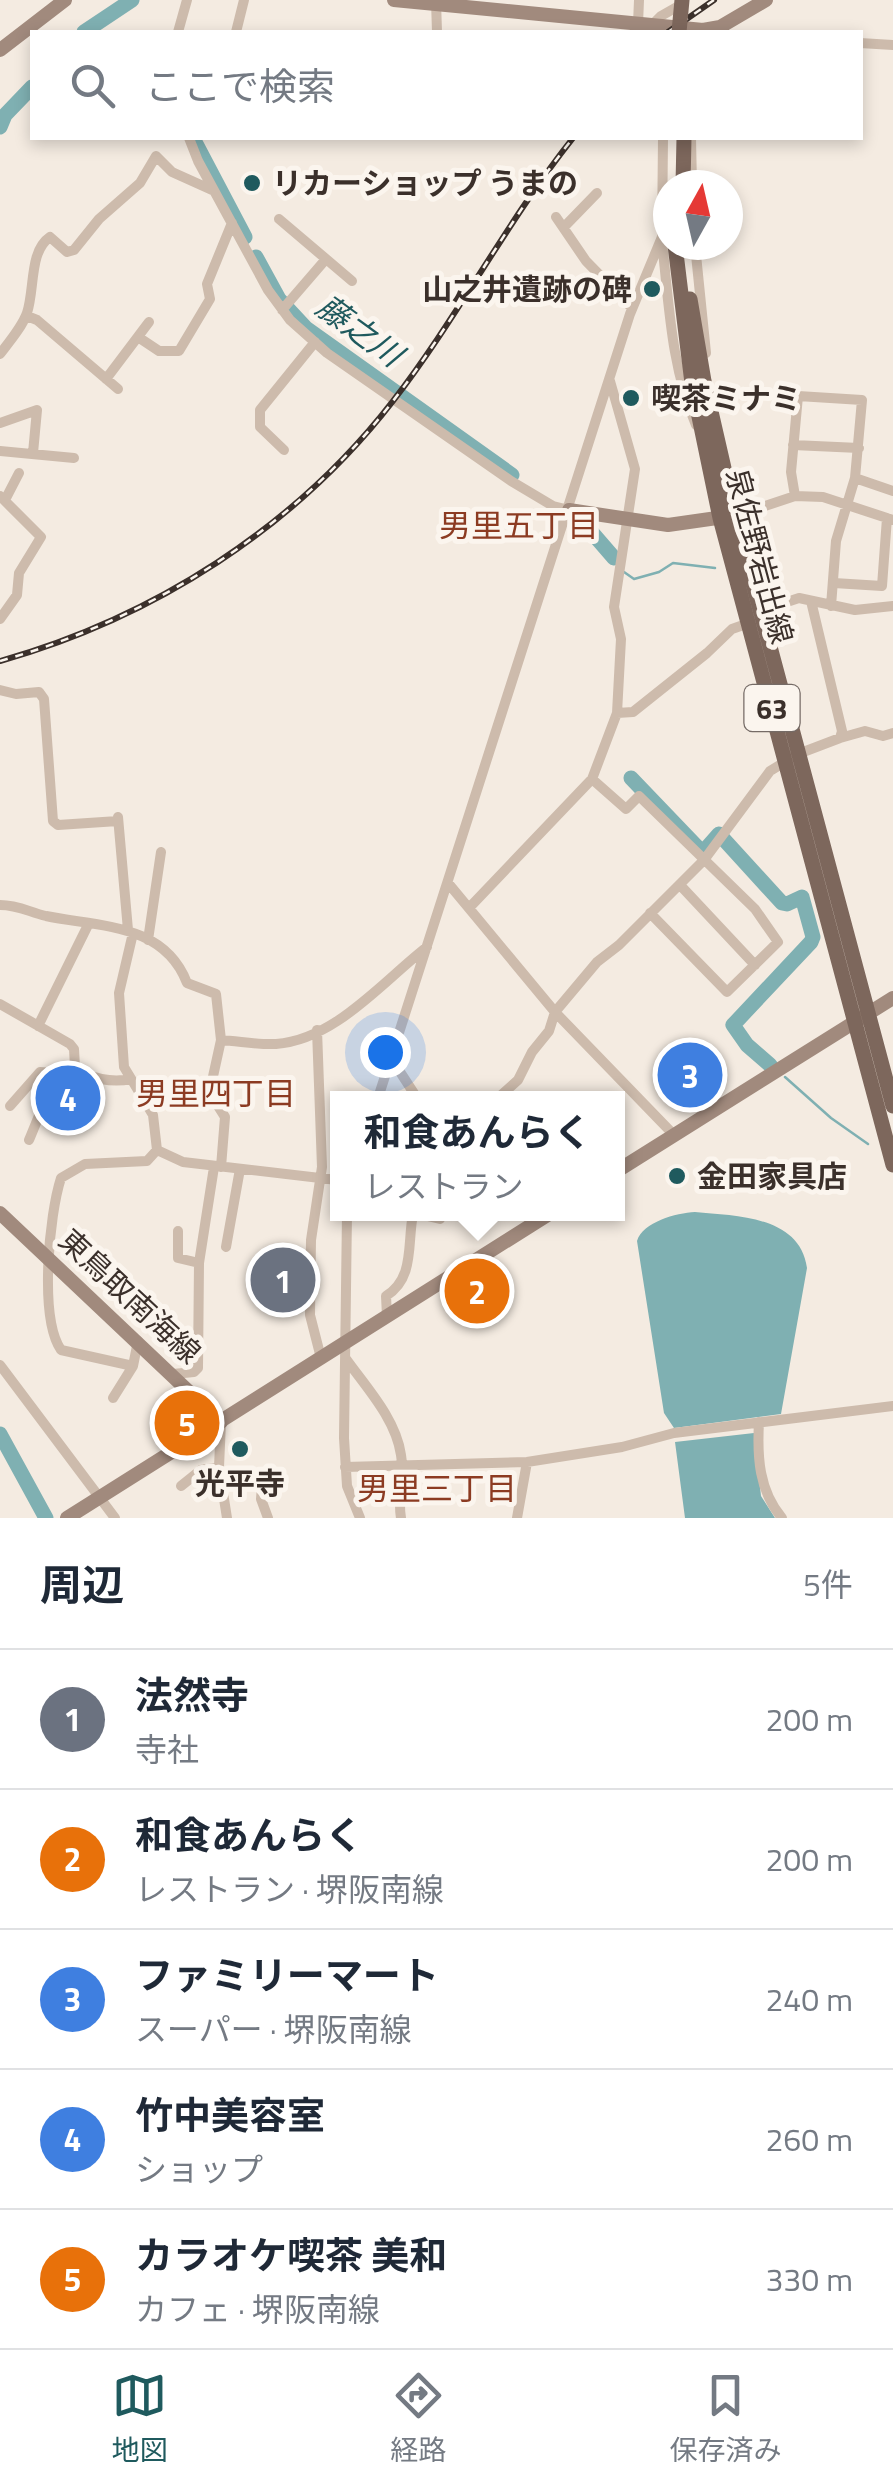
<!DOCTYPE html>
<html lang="ja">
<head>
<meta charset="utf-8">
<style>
  body { margin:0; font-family:"Titillium Web","Noto Sans JP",sans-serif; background:#f2f2f3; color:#1f2937 }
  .compass { position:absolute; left:653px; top:170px; width:90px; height:90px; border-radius:50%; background:#fff; box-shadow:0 5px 15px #0003; rotate:8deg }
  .you { position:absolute; left:385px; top:1052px; width:35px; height:35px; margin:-25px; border:8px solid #fff; border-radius:50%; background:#1a73e8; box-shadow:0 0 0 15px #1a73e833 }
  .badge { display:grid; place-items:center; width:65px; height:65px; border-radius:50%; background:#1f5a5e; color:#fff; font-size:32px; font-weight:700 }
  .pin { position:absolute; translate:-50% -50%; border:5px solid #fff; box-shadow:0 2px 10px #0006 }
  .popup { position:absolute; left:330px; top:1091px; width:295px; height:130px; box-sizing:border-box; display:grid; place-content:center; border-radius:0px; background:#fff; filter:drop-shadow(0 2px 8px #0005); font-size:32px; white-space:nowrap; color:#747a83 }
  .popup b { font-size:38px; color:#1f2937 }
  .popup::after { content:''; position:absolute; left:50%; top:100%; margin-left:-20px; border:20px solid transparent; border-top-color:#fff }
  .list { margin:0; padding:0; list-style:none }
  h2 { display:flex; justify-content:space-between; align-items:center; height:130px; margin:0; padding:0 40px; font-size:42px }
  h2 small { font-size:32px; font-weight:400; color:#747a83 }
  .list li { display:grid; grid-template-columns:65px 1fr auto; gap:30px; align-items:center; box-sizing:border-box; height:140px; padding:0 40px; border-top:2px solid #e0e1e3 }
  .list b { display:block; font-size:38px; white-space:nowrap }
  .list p { margin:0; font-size:32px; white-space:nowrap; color:#747a83 }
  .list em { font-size:32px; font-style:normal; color:#747a83 }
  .icon { flex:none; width:55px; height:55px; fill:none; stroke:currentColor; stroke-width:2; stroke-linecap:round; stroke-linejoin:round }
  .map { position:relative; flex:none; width:893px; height:1518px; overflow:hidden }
  .search { position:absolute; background:#fff; box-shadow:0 5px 15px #0003; left:30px; right:30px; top:30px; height:110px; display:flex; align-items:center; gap:25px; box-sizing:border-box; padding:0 35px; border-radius:0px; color:#747a83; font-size:38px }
  .sheet { height:830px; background:#fff }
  nav { display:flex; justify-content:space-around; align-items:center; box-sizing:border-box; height:140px; border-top:2px solid #e0e1e3; background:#fff; font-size:28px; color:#747a83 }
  nav a { display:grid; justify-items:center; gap:5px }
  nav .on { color:#1f5a5e }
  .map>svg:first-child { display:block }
</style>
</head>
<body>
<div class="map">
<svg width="893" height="1518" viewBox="0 0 893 1518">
  <rect width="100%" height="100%" fill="#f4ebe1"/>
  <path fill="#7fb0b2" d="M695,1212c42,4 105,4 112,56l-26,146 -107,14 -10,-15 -27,-172c6,-19 39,-28 58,-29z
    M754,1433l7,63 14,22h-90l-10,-76z"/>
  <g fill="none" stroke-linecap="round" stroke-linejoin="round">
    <path stroke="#7fb0b2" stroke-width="2.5" d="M624,572l10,7 25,-7 14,-9 42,5
      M785,1077l46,41 37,26"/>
    <path stroke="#7fb0b2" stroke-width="15" d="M84,32l48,-32
      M0,127l5,-12 27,-28
      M195,142l50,95
      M256,257l23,42 27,29 206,147
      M582,521l32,37
      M631,778l69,72 4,1 15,-17 63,69 5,1 15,-7 11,40 -2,5 -78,83 14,20 23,20
      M0,1434l46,84"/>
    <path stroke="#cdbbac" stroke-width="10" d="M436,1l1,31
      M638,24l1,-24
      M652,25l9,-9 23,-13
      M178,32l9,-32
      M236,32l8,-32
      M860,43l33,2
      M189,138l9,23 70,129 22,30 37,33 184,128 42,25 16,4
      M691,138l1,47
      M556,217l30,44 46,47
      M279,219l73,62
      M564,227l33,-34
      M662,242c7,62 9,125 34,183
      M695,245l11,108
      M282,310l44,-51
      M27,316l10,4 81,69
      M138,337l21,14h20l31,-52 -3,-15 25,-61
      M0,354c10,-13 22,-27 27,-41 8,-24 2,-62 23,-76l17,15 7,-2 25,-31 41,-36 16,-27 16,16 40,18
      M106,379l43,-57
      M0,423l37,-13 -4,43
      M793,445l66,3
      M284,450l-24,-23v-17l55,-68
      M0,451l74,7
      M855,478l38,13
      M0,496l41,41 -22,36 -2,22 -17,24
      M795,496l-4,-24 7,-76 64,4 -7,78 -19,63 -5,65
      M5,500l14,-27
      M735,516l60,-20 28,1 70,23
      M834,583l48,3 5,-68
      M811,601l31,130 -2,7
      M760,611l39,-13 56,12 38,-4
      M0,690l16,4 23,-2 5,7 9,122 5,4 60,-4
      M617,713l16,-1 74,-59 25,-24 17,-6
      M592,779l34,30 13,-13 116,113 23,33 -51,50 -77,-79
      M118,817l10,113
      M448,883l107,129 119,123
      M680,885l75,80
      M0,905c18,0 29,7 46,11 53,11 118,7 141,67l29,11 5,46c18,1 37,5 55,4 59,-4 107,-63 151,-97
      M469,908l123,-129 25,-66 4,-74 -7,-32 21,-138 -25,-88
      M148,940l13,-88
      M0,1004l70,40 4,5 1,18c15,12 37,16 56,12
      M38,1026l51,-103
      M317,1030l5,137 -11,73 -1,75 11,43
      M221,1040l-9,41 1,17 12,19 -4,50
      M391,1058l26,40
      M378,1098l252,-784 32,-77 1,-99
      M498,1098l20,-18 14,-28 17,-21 6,-19 42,-50 22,-17 85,-85 66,-89 28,-17 42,-16 25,-7 18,5 10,-3
      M10,1106l30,-34 24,2
      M79,1119l9,-45
      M29,1140c10,-23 22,-62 46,-73
      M157,1150l26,12 154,18
      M347,1214l-3,224 3,48 13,32
      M419,1214l21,5
      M226,1247l14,-78
      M199,1263l15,-96
      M387,1316l-1,-20c29,-18 21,-52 27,-82
      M346,1359c20,28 50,60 55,96 4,21 -4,41 0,63
      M0,1365l115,153
      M133,1366l-72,-16c-22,-32 -12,-135 0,-172l24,-14 62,-3 10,-11 -4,-35 -29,-48 -5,-74 14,-60
      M173,1374l21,-2 4,-4 1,-105 -21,-5v-27
      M113,1398l20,-32 5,-25
      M221,1422l-2,45 8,51
      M759,1422c-2,35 0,69 23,96
      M345,1467l182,-5 95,-15 52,-14 219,-27
      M263,1473l-2,26 7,19
      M181,1486l20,-16 18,-3
      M517,1518l10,-56"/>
    <path stroke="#a18a7d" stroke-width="14" d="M394,0l309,30 17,-3 46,-27
      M0,50l65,-50
      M569,510l99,15 63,-9
      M617,1171l276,-173
      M0,1213l221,209
      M67,1518l482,-304"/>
    <path stroke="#7d675c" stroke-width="15" d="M683,185l1,-47
      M675,245l17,138 28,135 173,647
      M690,299l14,82 31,135 158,590"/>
    <defs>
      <path id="rail" d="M668,32l46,-32
        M0,661c153,-43 295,-133 393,-260 65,-84 114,-180 180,-263"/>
    </defs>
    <use href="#rail" stroke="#3b302b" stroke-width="6"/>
    <use href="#rail" stroke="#fbf5ee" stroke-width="2.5" stroke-dasharray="8" stroke-linecap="butt"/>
    <path stroke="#7d675c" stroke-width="15" d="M679,32l3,-32"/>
  </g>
  <g fill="#1f5a5e" stroke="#fbf5ee" stroke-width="4">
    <circle cx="252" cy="183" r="10"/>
    <circle cx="652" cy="289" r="10"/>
    <circle cx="631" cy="398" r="10"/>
    <circle cx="677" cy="1176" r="10"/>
    <circle cx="240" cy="1449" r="10"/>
  </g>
  <g text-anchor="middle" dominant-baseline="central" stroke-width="10" stroke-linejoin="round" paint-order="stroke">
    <rect fill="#fbf5ee" stroke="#756b66" stroke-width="2.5" x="744.5" y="685" width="55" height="46" rx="8"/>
    <g font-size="28" font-weight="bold" fill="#3b302b">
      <text x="772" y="708">63</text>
    </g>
    <g font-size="30" font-weight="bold" fill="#3b302b" stroke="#fbf5ee" text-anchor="start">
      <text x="272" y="183">リカーショップ うまの</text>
      <text x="632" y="289" text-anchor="end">山之井遺跡の碑</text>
      <text x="651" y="398">喫茶ミナミ</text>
      <text x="697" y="1176">金田家具店</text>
      <text x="240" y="1483" text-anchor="middle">光平寺</text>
    </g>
    <g font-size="30" fill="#3b302b" stroke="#fbf5ee">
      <text transform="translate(760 556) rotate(75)">泉佐野岩出線</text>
      <text transform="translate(130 1296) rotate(43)">東鳥取南海線</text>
    </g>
    <g font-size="32" font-style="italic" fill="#1f5a5e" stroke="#fbf5ee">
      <text transform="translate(360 330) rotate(36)">藤之川</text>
    </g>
    <g font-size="32" fill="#8c3b22" stroke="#fbf5ee">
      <text x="519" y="525">男里五丁目</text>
      <text x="216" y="1093">男里四丁目</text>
      <text x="437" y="1488">男里三丁目</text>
    </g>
  </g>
</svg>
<svg class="compass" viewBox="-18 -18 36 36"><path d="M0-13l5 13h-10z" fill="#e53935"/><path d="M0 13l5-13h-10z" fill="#747a83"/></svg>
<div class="you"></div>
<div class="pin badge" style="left:283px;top:1280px;background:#6b7280">1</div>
<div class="pin badge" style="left:477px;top:1291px;background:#e8710a">2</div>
<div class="popup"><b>和食あんらく</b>レストラン</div>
<div class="pin badge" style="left:690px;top:1075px;background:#3f7fe0">3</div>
<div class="pin badge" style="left:68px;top:1098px;background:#3f7fe0">4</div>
<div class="pin badge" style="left:187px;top:1423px;background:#e8710a">5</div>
<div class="search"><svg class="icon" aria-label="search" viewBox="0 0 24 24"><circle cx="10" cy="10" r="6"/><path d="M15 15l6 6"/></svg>ここで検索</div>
</div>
<section class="sheet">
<h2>周辺<small>5件</small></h2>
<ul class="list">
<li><span class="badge" style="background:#6b7280">1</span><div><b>法然寺</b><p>寺社</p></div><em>200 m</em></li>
<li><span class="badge" style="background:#e8710a">2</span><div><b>和食あんらく</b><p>レストラン · 堺阪南線</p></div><em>200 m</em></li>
<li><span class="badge" style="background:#3f7fe0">3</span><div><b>ファミリーマート</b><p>スーパー · 堺阪南線</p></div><em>240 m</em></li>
<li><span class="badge" style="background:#3f7fe0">4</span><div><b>竹中美容室</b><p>ショップ</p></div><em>260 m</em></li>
<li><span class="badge" style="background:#e8710a">5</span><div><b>カラオケ喫茶 美和</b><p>カフェ · 堺阪南線</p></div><em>330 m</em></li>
</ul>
</section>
<nav>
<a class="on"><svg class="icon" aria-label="map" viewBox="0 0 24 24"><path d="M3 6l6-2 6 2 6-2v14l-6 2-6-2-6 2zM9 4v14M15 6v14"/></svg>地図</a>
<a><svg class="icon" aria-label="directions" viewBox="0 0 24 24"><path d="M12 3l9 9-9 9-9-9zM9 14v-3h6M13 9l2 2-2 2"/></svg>経路</a>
<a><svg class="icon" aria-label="saved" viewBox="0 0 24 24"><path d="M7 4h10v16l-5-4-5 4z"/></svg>保存済み</a>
</nav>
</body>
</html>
